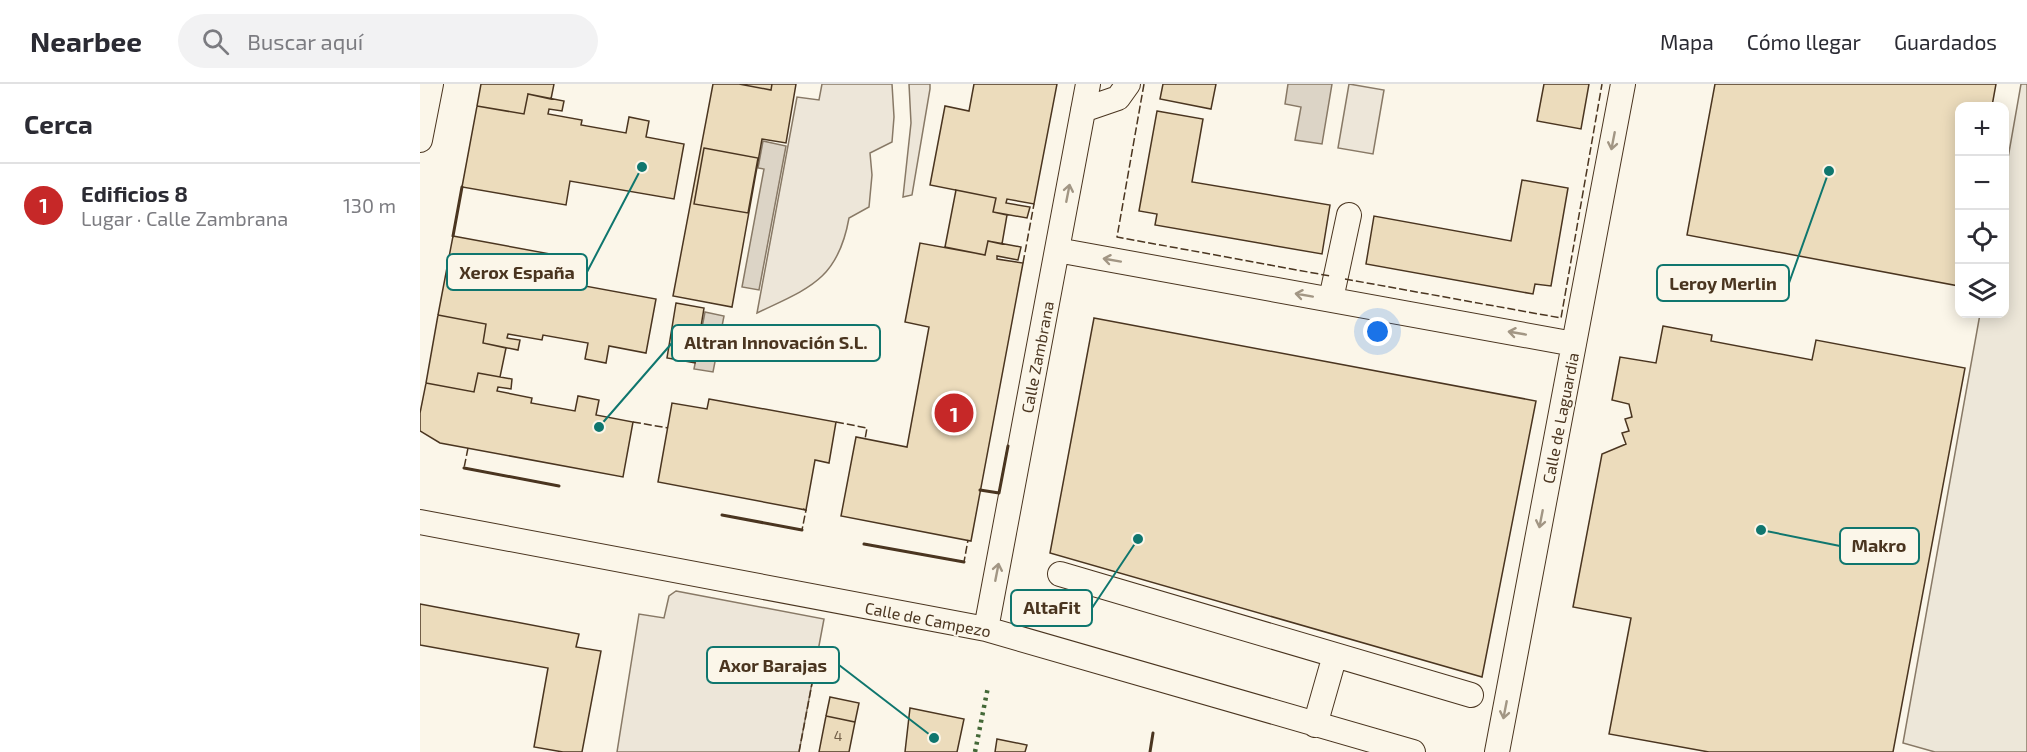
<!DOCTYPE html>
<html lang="es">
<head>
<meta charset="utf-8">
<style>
  body { margin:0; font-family:"Exo 2",sans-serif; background:#f2f2f3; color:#2b2b33 }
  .controls { position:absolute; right:18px; top:18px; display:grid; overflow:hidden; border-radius:12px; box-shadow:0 3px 15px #0003 }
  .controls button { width:54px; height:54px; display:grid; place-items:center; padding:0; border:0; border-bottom:2px solid #e1e1e2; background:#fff; color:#2b2b33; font:30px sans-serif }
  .you { position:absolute; left:958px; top:248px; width:21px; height:21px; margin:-15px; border:4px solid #fff; border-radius:50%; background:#1a73e8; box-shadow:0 0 0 9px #1a73e833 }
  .badge { display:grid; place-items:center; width:39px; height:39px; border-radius:50%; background:#c62828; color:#fff; font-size:20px; font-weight:700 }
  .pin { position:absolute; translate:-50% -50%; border:3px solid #fff; box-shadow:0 2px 6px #0006 }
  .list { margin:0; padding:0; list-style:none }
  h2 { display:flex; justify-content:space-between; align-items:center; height:78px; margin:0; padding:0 24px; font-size:26px }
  h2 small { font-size:20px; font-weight:400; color:#7c7c81 }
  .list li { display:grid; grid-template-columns:39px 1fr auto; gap:18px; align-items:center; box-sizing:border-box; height:84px; padding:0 24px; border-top:2px solid #e1e1e2 }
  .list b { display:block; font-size:22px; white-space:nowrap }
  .list p { margin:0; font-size:20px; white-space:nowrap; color:#7c7c81 }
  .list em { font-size:20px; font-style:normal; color:#7c7c81 }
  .icon { flex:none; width:33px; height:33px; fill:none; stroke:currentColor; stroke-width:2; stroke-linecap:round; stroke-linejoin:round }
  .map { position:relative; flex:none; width:1607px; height:668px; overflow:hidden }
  header { display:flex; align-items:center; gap:36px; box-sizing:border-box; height:84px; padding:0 30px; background:#fff; border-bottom:2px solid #e1e1e2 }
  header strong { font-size:28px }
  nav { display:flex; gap:33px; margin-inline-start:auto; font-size:21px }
  .search { width:420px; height:54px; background:#f2f2f3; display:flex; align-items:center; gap:15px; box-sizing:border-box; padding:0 21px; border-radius:33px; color:#7c7c81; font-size:22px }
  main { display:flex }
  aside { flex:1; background:#fff }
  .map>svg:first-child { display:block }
</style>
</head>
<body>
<header>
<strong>Nearbee</strong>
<div class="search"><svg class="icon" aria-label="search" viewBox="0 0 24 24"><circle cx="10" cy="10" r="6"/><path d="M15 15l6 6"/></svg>Buscar aquí</div>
<nav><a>Mapa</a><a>Cómo llegar</a><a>Guardados</a></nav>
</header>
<main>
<aside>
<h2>Cerca<small></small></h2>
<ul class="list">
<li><span class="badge">1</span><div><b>Edificios 8</b><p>Lugar · Calle Zambrana</p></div><em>130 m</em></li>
</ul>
</aside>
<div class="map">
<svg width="1607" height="668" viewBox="0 0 1607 668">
  <rect width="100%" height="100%" fill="#fbf6e9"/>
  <path fill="#ede6d9" stroke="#887966" stroke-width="1.5" d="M402,0h70l2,33 -2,25 -22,11 2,22 -3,32 -20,11c-11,62 -40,70 -92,95l40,-216 22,3z
    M489,0h21v5l-18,106 -9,2 8,-74z
    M929,0l35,6 -11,64 -35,-6z
    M256,507l148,28 -25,133h-182l22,-138 25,4 5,-22z"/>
  <path fill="#ede7d9" stroke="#887966" stroke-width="1.5" d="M1601,0h6v668h-92l-32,-9 77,-429h24l1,-139z"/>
  <path fill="#dcd4c6" stroke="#887966" stroke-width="1.5" d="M868,0h44l-10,60 -27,-4 6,-33 -16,-3z
    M343,57l23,5 -27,144 -17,-3 22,-118 -6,-1z
    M285,228l19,4 -11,56 -19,-3z"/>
  <path fill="#ecdcbc" stroke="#4a3520" stroke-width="1.5" d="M61,0h73l-3,15 -23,-5 -4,20 -47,-8z
    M293,0h83l-10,59 -24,-4 -30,168 -59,-11z
    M319,0h33l-1,6z
    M554,0h83l-23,120 -27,-5 -1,4 24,4 -3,11 -34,-6 3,-14 -66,-13 15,-79 24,5z
    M743,0h53l-5,25 -51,-10z
    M1124,0h45l-8,45 -44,-8z
    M1295,0h281l-4,22h-32l-1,180 -272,-51z
    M108,10l36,7 -2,10 -13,-2 -1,5 34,6 -1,5 45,8 3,-16 20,4 -3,16 38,7 -10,55 -104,-18 -4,24 -104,-18 15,-81 47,8z
    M737,27l46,8 -11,63 138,23 -8,49 -167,-29 2,-11 -18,-3z
    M284,64l54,10 -10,55 -54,-9z
    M1102,96l46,8 -17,98 -16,-2 -2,10 -167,-30 8,-48 137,25z
    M536,106l40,8 -3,14 14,3 -5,29 -14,-3 -3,14 -40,-8z
    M33,152l103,19 -4,25 104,19 -10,54 -37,-7 -3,17 -21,-4 3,-16 -45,-8 -1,5 -34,-6 -1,4 13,2 -2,10 -35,-7 3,-19 -48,-9z
    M568,157l33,6 -3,13 -21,-4v3l26,4 -52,278 -130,-25 15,-79 51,10 22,-120 -24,-5 15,-79 65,12z
    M256,219l28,5 -9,55 -28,-5z
    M18,231l48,9 -3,19 23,5 -6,29 -22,-4 -4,19 -48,-9z
    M674,234l442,83 -54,276 -432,-124z
    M1243,242l49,9 -1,6 101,19 4,-20 149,28 -72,384h-184l-100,-18 22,-116 -58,-11 29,-153 24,-10 -4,-11 7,-2 -4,-12 7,-2 -3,-13 -17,-4 8,-43 36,6z
    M58,289l34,6 -1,10 -13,-2 -1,4 35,7 -1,5 44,8 3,-15 21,4 -3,15 37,7 -10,55 -183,-34 -20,-12v-18l6,-30 48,9z
    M289,315l127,23 -7,41 -14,-3 -9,50 -148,-28 14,-79 35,6z
    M0,520l159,30 -3,13 25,4 -19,101h-19l-29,-5 14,-79 -128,-23z
    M410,613l29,6 -4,19 -29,-6z
    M490,624l54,11 -7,33h-52z
    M406,632l29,6 -6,30h-30z
    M577,655l30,6 -2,7h-30z"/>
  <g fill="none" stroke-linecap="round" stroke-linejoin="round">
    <defs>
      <path id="minor" d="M663,26l35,-12 10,-14
        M0,56l11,-56
        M637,166l517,94
        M911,215l18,-84
        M0,438l566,107 427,123
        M640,490l411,121
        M566,545l102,-545
        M895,641l20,-70
        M1077,668l126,-668"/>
    </defs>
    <use href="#minor" stroke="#4a3520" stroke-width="26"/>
    <use href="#minor" stroke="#fbf6e9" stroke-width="24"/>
    <path stroke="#436837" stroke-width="4.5" stroke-dasharray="3 4.5" stroke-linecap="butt" d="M555,668l13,-65"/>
    <path stroke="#4a3520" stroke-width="1.5" stroke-dasharray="8 3" stroke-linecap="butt" d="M724,0l-27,153 213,39
      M603,179l11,-59
      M925,195l216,39 41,-234
      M213,338l35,6
      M416,338l31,6 -2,11
      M48,364l-4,20 95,18
      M302,431l80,15 4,-20 -3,-1
      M444,460l100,18 4,-22
      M379,668l20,-105"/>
    <path stroke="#4a3520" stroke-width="3" d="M33,152l9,-49
      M44,384l95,18
      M560,406l19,3 9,-47
      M302,431l80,15
      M444,460l100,18
      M730,668l3,-19"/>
  </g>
  <defs><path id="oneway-shaft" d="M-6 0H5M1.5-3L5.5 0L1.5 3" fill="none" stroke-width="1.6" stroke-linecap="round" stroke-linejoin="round" transform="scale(1.5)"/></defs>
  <g stroke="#a29684">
    <use href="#oneway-shaft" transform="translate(1193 57) rotate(101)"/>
    <use href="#oneway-shaft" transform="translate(648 109) rotate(-79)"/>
    <use href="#oneway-shaft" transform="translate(692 176) rotate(-170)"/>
    <use href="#oneway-shaft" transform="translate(884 211) rotate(-170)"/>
    <use href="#oneway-shaft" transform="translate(1097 249) rotate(-170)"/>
    <use href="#oneway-shaft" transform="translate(1121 435) rotate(101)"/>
    <use href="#oneway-shaft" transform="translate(577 488) rotate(-79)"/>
    <use href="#oneway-shaft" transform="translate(1085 626) rotate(101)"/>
  </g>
  <g text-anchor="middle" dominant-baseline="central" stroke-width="4.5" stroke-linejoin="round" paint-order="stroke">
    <g font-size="14" fill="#725f47">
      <text x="418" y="651">4</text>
    </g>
    <g font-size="16" fill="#4a3520" stroke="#fbf6e9">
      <text transform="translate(617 273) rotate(-79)">Calle Zambrana</text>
      <text transform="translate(1140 334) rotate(-79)">Calle de Laguardia</text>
      <text transform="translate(508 535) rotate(11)">Calle de Campezo</text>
    </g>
  </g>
  <path fill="none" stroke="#0f766e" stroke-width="2" d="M222 83L167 188M1409 87L1369 199M179 343L252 259M1341 446L1420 462M718 455L672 524M514 654L419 581"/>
  <g fill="#0f766e" stroke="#fbf6e9" stroke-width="2">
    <circle cx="222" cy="83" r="6"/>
    <circle cx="1409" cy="87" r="6"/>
    <circle cx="179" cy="343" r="6"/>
    <circle cx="1341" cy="446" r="6"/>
    <circle cx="718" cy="455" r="6"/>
    <circle cx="514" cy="654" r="6"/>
  </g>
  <g fill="#fbf6e9" stroke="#0f766e" stroke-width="2">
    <rect x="27" y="170" width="140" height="36" rx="6"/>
    <rect x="1237" y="181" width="132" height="36" rx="6"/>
    <rect x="252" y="241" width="208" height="36" rx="6"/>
    <rect x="1420" y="444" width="79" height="36" rx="6"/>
    <rect x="591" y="506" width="81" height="36" rx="6"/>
    <rect x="287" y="563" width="132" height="36" rx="6"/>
  </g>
  <g font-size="18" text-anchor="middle" font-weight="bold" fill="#4a3520">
    <text x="97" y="195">Xerox España</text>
    <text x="1303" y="206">Leroy Merlin</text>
    <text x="356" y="265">Altran Innovación S.L.</text>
    <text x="1459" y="468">Makro</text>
    <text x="632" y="530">AltaFit</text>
    <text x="353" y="588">Axor Barajas</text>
  </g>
</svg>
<div class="controls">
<button>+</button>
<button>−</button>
<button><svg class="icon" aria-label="locate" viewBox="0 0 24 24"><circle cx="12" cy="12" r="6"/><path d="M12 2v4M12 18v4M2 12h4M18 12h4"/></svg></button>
<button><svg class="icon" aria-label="layers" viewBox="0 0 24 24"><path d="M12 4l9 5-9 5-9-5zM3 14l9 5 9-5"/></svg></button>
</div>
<div class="you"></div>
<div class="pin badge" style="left:534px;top:329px">1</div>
</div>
</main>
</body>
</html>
